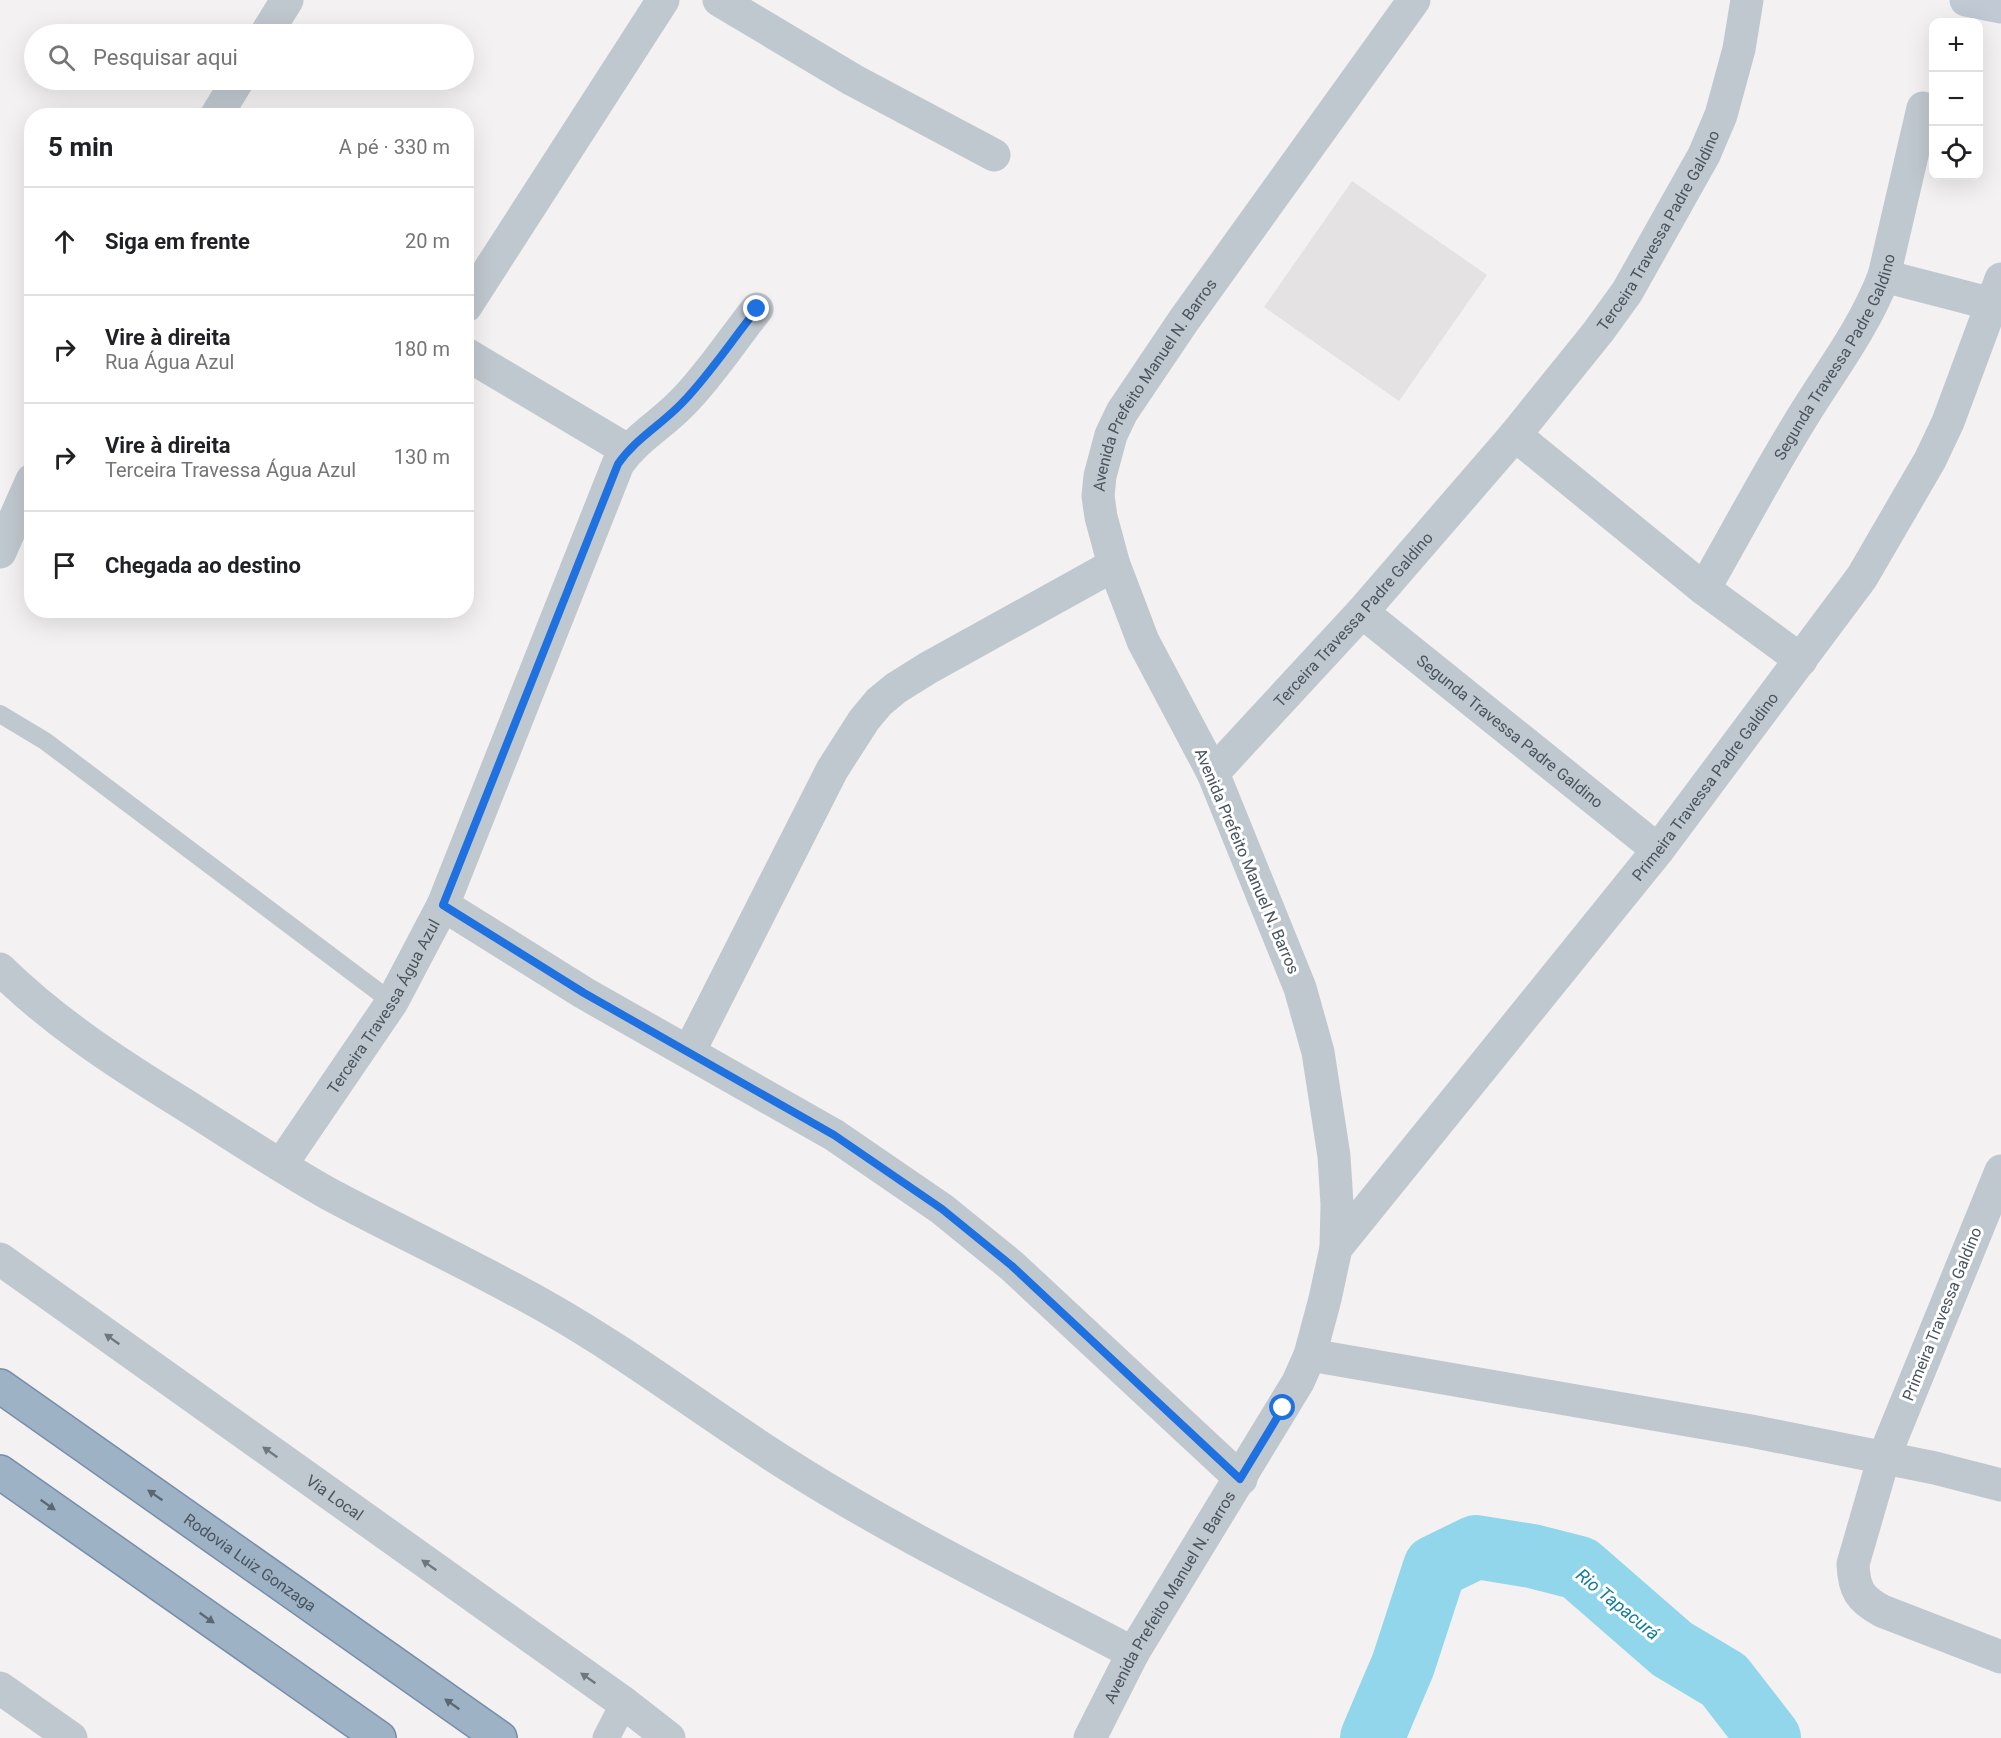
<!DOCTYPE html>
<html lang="pt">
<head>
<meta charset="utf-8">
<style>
  body { margin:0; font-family:Roboto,sans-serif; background:#f6f6f6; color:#202124 }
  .controls { position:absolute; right:18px; top:18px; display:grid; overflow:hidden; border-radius:12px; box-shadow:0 6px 24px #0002 }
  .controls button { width:54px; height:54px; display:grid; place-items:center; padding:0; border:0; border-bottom:2px solid #e0e0e0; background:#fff; color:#202124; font:30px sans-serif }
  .stop { position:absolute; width:18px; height:18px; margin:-14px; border:4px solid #1f71e0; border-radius:50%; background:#fff }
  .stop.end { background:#1f71e0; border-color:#fff; box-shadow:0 2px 6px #0008 }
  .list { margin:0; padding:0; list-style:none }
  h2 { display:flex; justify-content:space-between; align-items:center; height:78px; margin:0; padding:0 24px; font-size:26px }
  h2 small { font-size:20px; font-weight:400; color:#757577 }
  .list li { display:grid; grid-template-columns:39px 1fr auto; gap:18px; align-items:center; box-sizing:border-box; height:108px; padding:0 24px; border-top:2px solid #e0e0e0 }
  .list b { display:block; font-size:22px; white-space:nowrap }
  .list p { margin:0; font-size:20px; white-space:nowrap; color:#757577 }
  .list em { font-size:20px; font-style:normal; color:#757577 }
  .icon { flex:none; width:33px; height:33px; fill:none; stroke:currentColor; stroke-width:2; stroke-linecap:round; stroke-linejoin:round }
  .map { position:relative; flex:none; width:2001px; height:1738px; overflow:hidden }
  .search { position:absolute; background:#fff; box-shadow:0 6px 24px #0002; left:24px; top:24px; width:450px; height:66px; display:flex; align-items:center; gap:15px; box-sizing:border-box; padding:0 21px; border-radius:33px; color:#757577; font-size:22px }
  .panel { position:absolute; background:#fff; box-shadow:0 6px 24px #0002; left:24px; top:108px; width:450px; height:510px; border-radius:24px }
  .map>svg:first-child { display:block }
</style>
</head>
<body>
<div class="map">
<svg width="2001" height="1738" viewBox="0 0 2001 1738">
  <rect width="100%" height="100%" fill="#f3f1f1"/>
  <path fill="#e4e2e3" d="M1352,181l135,94 -88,126 -135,-94z"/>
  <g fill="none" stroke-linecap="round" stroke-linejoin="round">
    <path stroke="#91d6ea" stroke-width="64" d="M1372,1738l31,-73 32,-98 41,-20 56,9 47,12 93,81 52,31 45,58"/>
    <defs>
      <g id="trunk">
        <path id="s8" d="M0,1386l500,352"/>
        <path d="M0,1472l379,266"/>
      </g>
    </defs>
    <use href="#trunk" stroke="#768eaa" stroke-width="36"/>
    <path stroke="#c0c8cf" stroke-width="18" d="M0,714l45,27 347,261"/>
    <path stroke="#c0c8cf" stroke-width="27" d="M606,1738l18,-35"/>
    <g stroke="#c0c8cf" stroke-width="33">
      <path d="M719,0l134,80 141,75"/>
      <path d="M266,34l21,-34"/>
      <path d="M216,116l22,-36"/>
      <path d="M1884,276l108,28"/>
      <path d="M466,306l197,-306"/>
      <path d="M466,354l161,96"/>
      <path d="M1515,435l189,154 97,71"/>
      <path d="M0,552l32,-72"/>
      <path id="s1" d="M1704,589c31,-54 60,-109 93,-163 29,-49 66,-95 87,-150l39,-168"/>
      <path id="s2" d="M1362,612l296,238"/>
      <path id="s3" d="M1213,773l149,-161 153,-177 83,-103 29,-40 77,-137 17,-40 18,-66 8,-49"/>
      <path d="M443,905l141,88 250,142 108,74 70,57 229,213"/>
      <path d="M0,969c54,53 117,94 182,134 49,31 97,63 147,91 73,39 147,73 219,114 83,47 159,106 240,157 110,70 229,127 345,188"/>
      <path d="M689,1052l143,-282 32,-50 15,-18 17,-14 32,-20 186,-103"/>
      <path id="s4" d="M281,1165l111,-163 51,-97 175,-441c17,-25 43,-39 64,-61 28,-28 50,-63 75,-94"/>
      <path d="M2001,1171l-117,286 -31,107c1,26 7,35 29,47l119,46"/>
      <path id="s5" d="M1336,1248l322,-398 204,-273 68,-117 18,-38 53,-143"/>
      <path d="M1310,1355l441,76 184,37 66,17"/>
      <path d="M0,1688l71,50"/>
    </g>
    <g stroke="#c0c8cf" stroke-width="33">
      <path id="s6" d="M0,1259l624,444 45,35"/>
      <path id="s7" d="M1090,1738l43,-85 165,-271 12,-27 15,-56 11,-51 1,-44 -3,-48 -16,-104 -18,-64 -87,-215 -70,-132 -14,-37 -15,-39 -13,-48 -3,-21 2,-20 11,-41 11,-23 62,-92 230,-320"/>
    </g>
    <path stroke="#c0c9d4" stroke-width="33" d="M1966,0l35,7"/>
    <use href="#trunk" stroke="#9eb2c6" stroke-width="33"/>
  </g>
  <defs><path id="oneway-solid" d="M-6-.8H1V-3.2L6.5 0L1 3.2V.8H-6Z" transform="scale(1.5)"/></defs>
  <g fill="#6d7780">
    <use href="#oneway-solid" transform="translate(112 1339) rotate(-145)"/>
    <use href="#oneway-solid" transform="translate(270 1452) rotate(-145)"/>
    <use href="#oneway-solid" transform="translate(429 1565) rotate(-145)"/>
    <use href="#oneway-solid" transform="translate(588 1678) rotate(-145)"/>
  </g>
  <g fill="#5a6773">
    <use href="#oneway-solid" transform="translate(155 1495) rotate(-145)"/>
    <use href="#oneway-solid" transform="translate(48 1505) rotate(35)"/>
    <use href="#oneway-solid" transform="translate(207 1618) rotate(35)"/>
    <use href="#oneway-solid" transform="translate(452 1704) rotate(-145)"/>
  </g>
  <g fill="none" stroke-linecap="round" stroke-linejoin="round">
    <path stroke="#1f71e0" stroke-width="8" d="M757,309c-25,31 -47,65 -75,94 -21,22 -47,36 -64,61l-175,441 141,88 250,142 108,74 70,57 228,213 43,-71"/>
  </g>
  <g text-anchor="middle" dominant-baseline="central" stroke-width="6" stroke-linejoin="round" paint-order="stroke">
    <g font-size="16" fill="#49545e" stroke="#fff">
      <text stroke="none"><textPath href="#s3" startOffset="704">Terceira Travessa Padre Galdino</textPath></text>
      <text stroke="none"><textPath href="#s1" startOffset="267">Segunda Travessa Padre Galdino</textPath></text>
      <text stroke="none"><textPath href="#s7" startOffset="1476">Avenida Prefeito Manuel N. Barros</textPath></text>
      <text stroke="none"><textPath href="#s3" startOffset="208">Terceira Travessa Padre Galdino</textPath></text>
      <text stroke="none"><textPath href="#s2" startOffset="190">Segunda Travessa Padre Galdino</textPath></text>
      <text stroke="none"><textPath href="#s5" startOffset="591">Primeira Travessa Padre Galdino</textPath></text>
      <text transform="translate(1247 861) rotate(67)">Avenida Prefeito Manuel N. Barros</text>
      <text stroke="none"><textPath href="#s4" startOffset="189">Terceira Travessa Água Azul</textPath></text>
      <text transform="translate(1942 1314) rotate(-68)">Primeira Travessa Galdino</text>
      <text stroke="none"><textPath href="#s6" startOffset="411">Via Local</textPath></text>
      <text stroke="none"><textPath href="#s8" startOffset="306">Rodovia Luiz Gonzaga</textPath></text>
      <text stroke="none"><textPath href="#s7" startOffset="162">Avenida Prefeito Manuel N. Barros</textPath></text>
    </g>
    <g font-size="18" font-style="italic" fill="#117c9b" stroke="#fff">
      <text transform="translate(1618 1604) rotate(39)">Rio Tapacurá</text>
    </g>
  </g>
</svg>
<div class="controls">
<button>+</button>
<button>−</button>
<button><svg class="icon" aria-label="locate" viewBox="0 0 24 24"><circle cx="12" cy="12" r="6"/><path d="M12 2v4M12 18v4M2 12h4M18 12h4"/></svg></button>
</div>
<div class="stop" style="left:1283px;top:1408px"></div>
<div class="stop end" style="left:757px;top:309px"></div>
<div class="search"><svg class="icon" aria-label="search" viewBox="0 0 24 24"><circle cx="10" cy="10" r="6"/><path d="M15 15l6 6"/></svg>Pesquisar aqui</div>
<section class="panel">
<h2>5 min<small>A pé · 330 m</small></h2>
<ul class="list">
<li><svg class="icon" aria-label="ahead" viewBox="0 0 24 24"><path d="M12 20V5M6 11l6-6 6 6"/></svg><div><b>Siga em frente</b></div><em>20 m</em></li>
<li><svg class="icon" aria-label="right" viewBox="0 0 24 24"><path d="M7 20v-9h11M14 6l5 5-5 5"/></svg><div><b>Vire à direita</b><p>Rua Água Azul</p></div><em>180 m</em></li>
<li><svg class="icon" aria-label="right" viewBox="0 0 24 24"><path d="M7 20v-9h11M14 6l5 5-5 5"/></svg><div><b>Vire à direita</b><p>Terceira Travessa Água Azul</p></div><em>130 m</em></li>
<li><svg class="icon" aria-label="arrive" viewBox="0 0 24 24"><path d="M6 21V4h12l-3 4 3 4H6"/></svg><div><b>Chegada ao destino</b></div></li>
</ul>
</section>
</div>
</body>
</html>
